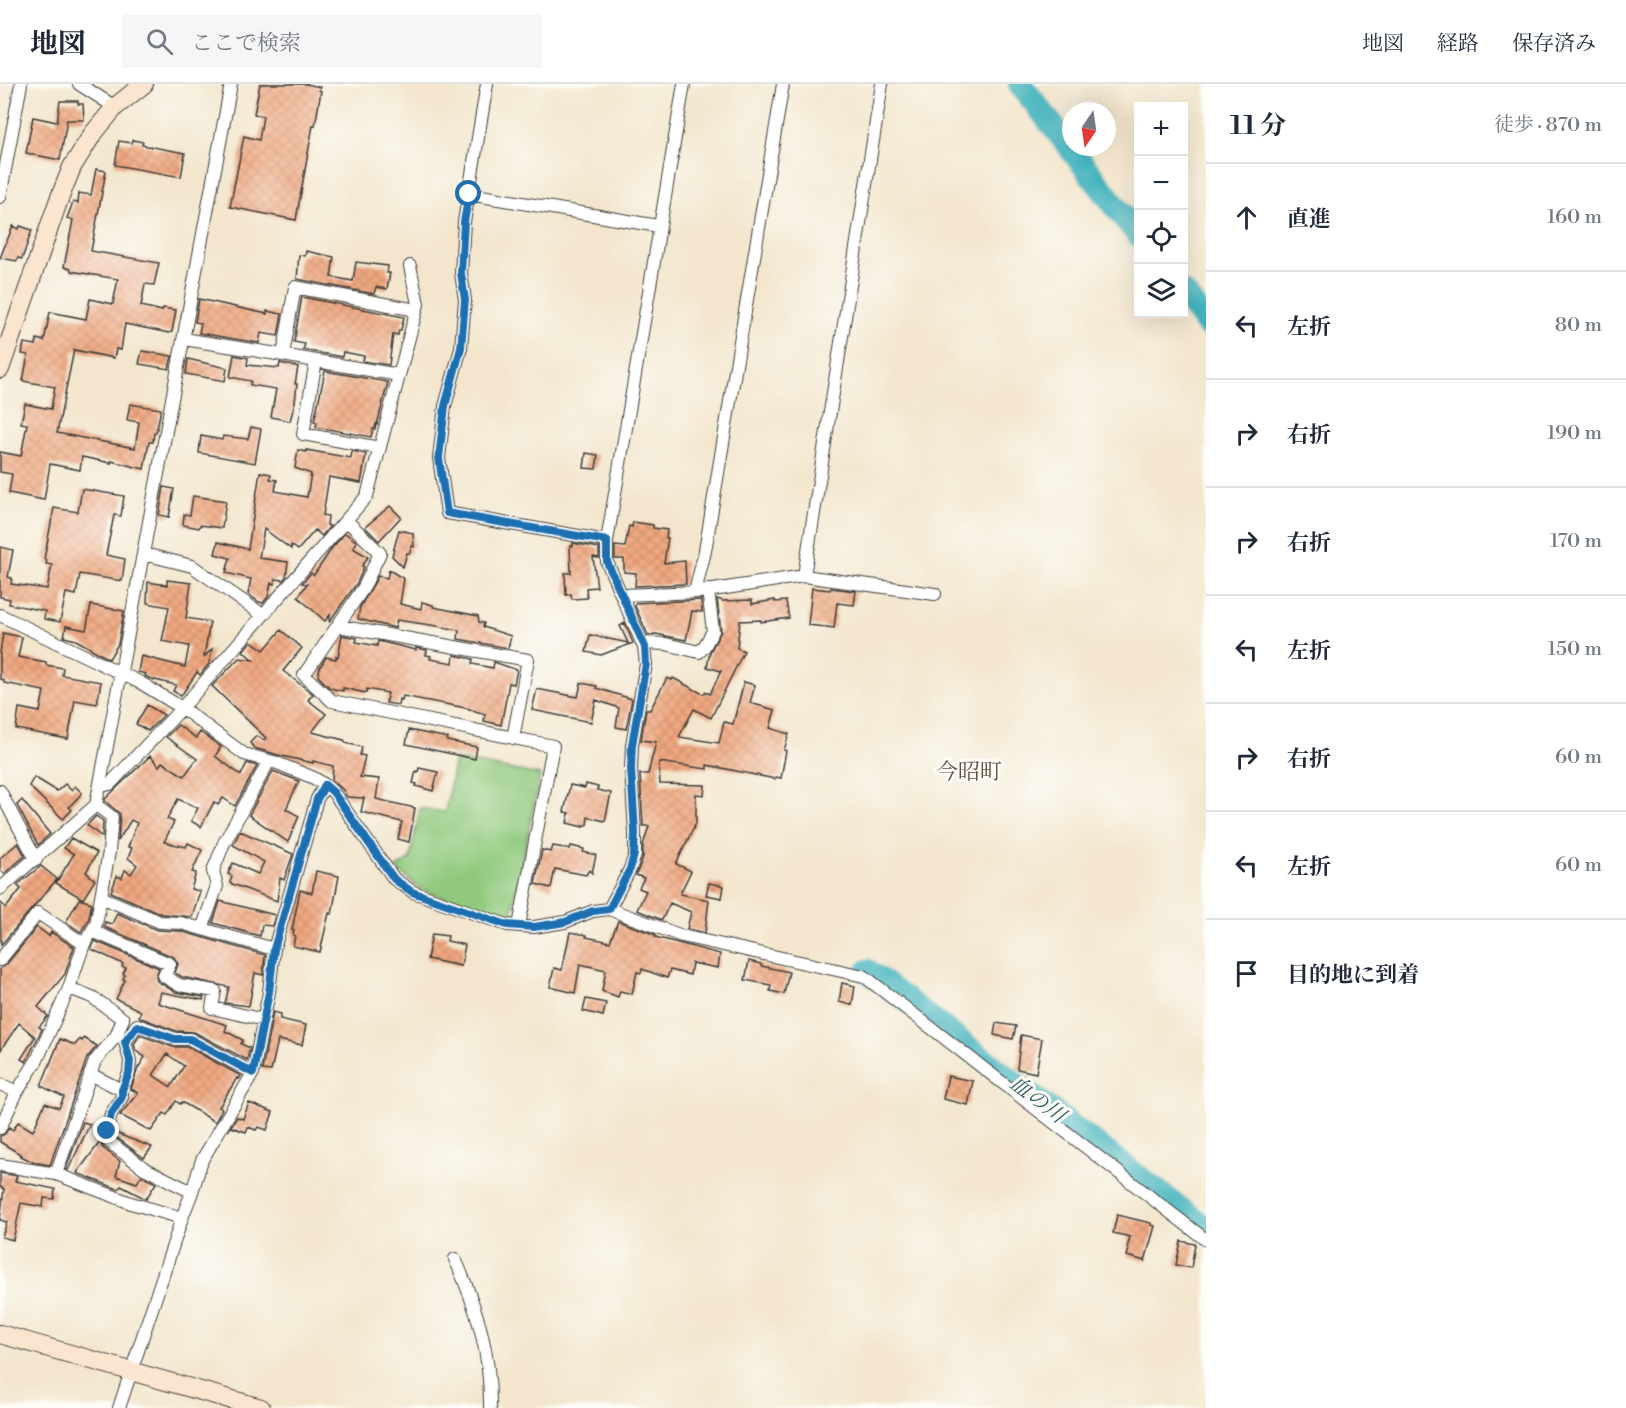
<!DOCTYPE html>
<html lang="ja">
<head>
<meta charset="utf-8">
<style>
  body { margin:0; font-family:"Libre Bodoni","Noto Serif JP",serif; background:#f6f6f7; color:#1f2937 }
  .controls { position:absolute; right:18px; top:18px; display:grid; overflow:hidden; border-radius:0px; box-shadow:0 6px 24px #0002 }
  .controls button { width:54px; height:54px; display:grid; place-items:center; padding:0; border:0; border-bottom:2px solid #e0e1e3; background:#fff; color:#1f2937; font:30px sans-serif }
  .compass { position:absolute; left:1062px; top:18px; width:54px; height:54px; border-radius:50%; background:#fff; box-shadow:0 6px 24px #0002; rotate:193deg }
  .stop { position:absolute; width:18px; height:18px; margin:-14px; border:4px solid #1f6fb2; border-radius:50%; background:#fff }
  .stop.end { background:#1f6fb2; border-color:#fff; box-shadow:0 2px 6px #0008 }
  .list { margin:0; padding:0; list-style:none }
  h2 { display:flex; justify-content:space-between; align-items:center; height:78px; margin:0; padding:0 24px; font-size:26px }
  h2 small { font-size:20px; font-weight:400; color:#747a83 }
  .list li { display:grid; grid-template-columns:39px 1fr auto; gap:18px; align-items:center; box-sizing:border-box; height:108px; padding:0 24px; border-top:2px solid #e0e1e3 }
  .list b { display:block; font-size:22px; white-space:nowrap }
  .list em { font-size:20px; font-style:normal; color:#747a83 }
  .icon { flex:none; width:33px; height:33px; fill:none; stroke:currentColor; stroke-width:2; stroke-linecap:round; stroke-linejoin:round }
  .map { position:relative; flex:none; width:1206px; height:1324px; overflow:hidden }
  header { display:flex; align-items:center; gap:36px; box-sizing:border-box; height:84px; padding:0 30px; background:#fff; border-bottom:2px solid #e0e1e3 }
  header strong { font-size:28px }
  nav { display:flex; gap:33px; margin-inline-start:auto; font-size:21px }
  .search { width:420px; height:54px; background:#f6f6f7; display:flex; align-items:center; gap:15px; box-sizing:border-box; padding:0 21px; border-radius:0px; color:#747a83; font-size:22px }
  main { display:flex }
  aside { flex:1; background:#fff }
  .map>svg:first-child { display:block }
</style>
</head>
<body>
<header>
<strong>地図</strong>
<div class="search"><svg class="icon" aria-label="search" viewBox="0 0 24 24"><circle cx="10" cy="10" r="6"/><path d="M15 15l6 6"/></svg>ここで検索</div>
<nav><a>地図</a><a>経路</a><a>保存済み</a></nav>
</header>
<main>
<div class="map">
<svg width="1206" height="1324" viewBox="0 0 1206 1324">
  <defs>
    <pattern id="building-cross-hatch" width="8" height="8" patternUnits="userSpaceOnUse" patternTransform="scale(1.5)"><rect width="8" height="8" fill="#f0a880"/><path d="M0 0l8 8M0 8l8-8" fill="none" stroke="#cd906e"/></pattern>
  </defs>
  <rect width="100%" height="100%" fill="#fdfcf7"/>
  <filter id="ink" filterUnits="userSpaceOnUse"><feTurbulence type="fractalNoise" baseFrequency=".0167" numOctaves="2"/><feDisplacementMap in="SourceGraphic" scale="12" xChannelSelector="R" yChannelSelector="G"/><feConvolveMatrix kernelMatrix="1 2 1 2 8 2 1 2 1" color-interpolation-filters="sRGB"/></filter>
  <filter id="wash" filterUnits="userSpaceOnUse"><feTurbulence type="fractalNoise" baseFrequency=".008" numOctaves="4" result="noise"/><feDisplacementMap in="SourceGraphic" scale="24" xChannelSelector="R" yChannelSelector="G"/><feGaussianBlur stdDeviation="1.35" result="paint"/><feColorMatrix in="noise" values="0 0 0 0 0 0 0 0 0 0 0 0 0 0 0 0 0 1.4 0 .05"/><feComposite in="paint" operator="in"/></filter>
  <g filter="url(#wash)">
    <rect width="100%" height="100%" fill="#f3e6cd"/>
    <path fill="#90c97d" stroke="#56724c" stroke-width="1.5" d="M455,675l85,16 -28,138 -6,6 -86,-30 -24,-21 14,-9 10,-51 25,4z"/>
    <g fill="none" stroke-linecap="round" stroke-linejoin="round">
      <path stroke="#43b3bd" stroke-width="24" d="M1020,0l118,151
        M1184,209l22,31
        M868,887l338,257"/>
    </g>
    <g id="blocks">
      <path fill="url(#building-cross-hatch)" fill-rule="evenodd" d="M260,0h46l14,3 -1,3 2,1 -6,35 -2,-1 -17,95 -66,-13 14,-71 15,4 4,-24 -9,-2z
        M60,17h18v3h5l1,16h-17l-7,40 -34,-7 7,-36 24,5z
        M133,56l10,2 -1,3 43,8 -4,24 -66,-12 4,-24 13,2z
        M96,85l10,2 -15,80 68,12 -5,22 -9,-1 -4,22 21,5 1,-3 13,2 -4,22 -3,1 -44,-9 -4,26 -5,-1 -2,9 -40,-8 -17,83 78,15 4,-26 -12,-2 3,-16 31,5 -5,24h-2l-1,9h-4l-5,27 -33,-8v2l-29,-6 -2,13 -30,-6 -6,36 -35,-7 3,-19 -12,-2v-20l21,4 6,-32 -6,-1 4,-19 26,5 4,-22 -32,-6 5,-26 -6,-1 2,-11 12,2 1,-6 7,2 6,-29 36,7 4,-20 23,5 5,-25 -47,-8v-2l-7,-2 9,-47 -6,-2 6,-16 5,1 1,-10 12,2z
        M13,142l6,3 1,-3 12,4 -10,29 -4,-1 -1,3 -17,-3z
        M306,167l28,6 -3,20 22,4 3,-19 32,4 -1,7h3l-3,16 -11,-2 -2,7 -77,-15 2,-24 6,1z
        M302,213l102,20 -3,13h-2l-1,5 -5,-1 -4,31 -26,-4 1,-5 -21,-4 -1,5 -39,-7 2,-6 -11,-2z
        M199,215l68,15v-3l15,3 -4,22 -17,-3 -2,10 -60,-10 2,-10 -6,-1z
        M142,267l30,5 -3,13 -30,-5z
        M234,271l14,3 -1,7 32,3 1,-5 18,4 -3,17h2l-2,18 -5,19 -19,-4 5,-28 -26,-4 1,-4 -21,-4z
        M188,275l39,9 -2,13 -39,-7z
        M325,287l63,11 -11,43 -1,-1 -1,5h-2l-2,8 -55,-10 1,-5h-3z
        M251,343l10,2 -6,34 -56,-10 2,-17 21,4 1,-4 25,3z
        M298,366l8,2v-2l45,8 1,-7 14,3 -5,29 -32,-6 -6,38 5,1 -1,9 3,1 -8,10 -7,-6 -17,20 -7,-5v4l-27,-20 -5,29 29,4 -2,15 -3,3 -8,-1 -1,5 -3,-1 -3,14 -5,6 -4,-1 -11,-8 3,-15 -25,-6 4,-15 -15,-4 3,-12 30,7 12,-77 11,2 -1,5 7,1 -2,11 32,6 4,-23 -16,-6z
        M586,369l12,2 -2,14 -12,-1z
        M164,403l10,2 -5,28 -10,-2z
        M82,405l42,7 -3,20 -7,-1 -8,40 19,4 -3,22 -42,-7 -4,21 -10,-2 -6,29 -16,-3 1,-8 -36,-7 1,-5 -10,-2v-50l13,3 -5,27 4,1 -1,6 36,5 5,-24 -6,-1 1,-4 -3,-1 10,-51 24,4z
        M193,412l33,5 -4,27 -22,-3 -1,3 -16,-3 1,-11 6,1z
        M390,422l11,11 -22,24 -14,-14z
        M633,438l20,3v3l14,2 -1,8h2l-4,25 21,-2 1,23 -51,2 1,-13 -12,-1v-13h-9v-13l10,1 4,-21 3,1z
        M399,446l14,3 1,14 -3,-1 -1,7h-3l-4,14 -11,-11z
        M345,449l12,9 -4,6 15,9 -6,9 2,1 -7,16 -28,39 1,-7 -5,6 -27,-24 9,-13 -5,-1 9,-10 3,2 18,-27z
        M573,459l26,5v10l-6,-1 4,30 -11,1 1,10 -15,1 -1,-5 -5,1 -1,-22h6l-1,-27h3z
        M389,486l15,9 -4,25 21,5 1,-7 11,3v2l45,9 1,6 5,1 -1,4 28,9 -3,12 -50,-9 1,-9 -22,-4 -40,-6 -2,8 -37,-9 2,-12 18,-31 9,2z
        M167,496l24,3 -5,35 24,4 -6,35 8,-8 -3,15 -9,11 -3,-3 -16,24 -8,-5 3,-6 -25,-6 -6,-3 1,-2 -8,-2 3,-16 44,11 4,-21 -27,-5 7,-34 -22,-4 1,-21 19,3z
        M812,504l18,2 1,-2 25,3 -2,14 -17,-2 -3,25 -26,-3z
        M717,515l6,2 29,-1v4l23,-4v2l11,-1 3,17 -28,4v-2l-21,1 -3,27 7,3 -33,67 -17,-9 -15,28 40,6 5,-21 9,2 11,-42 11,3 -5,18 25,7 -5,18 19,6 -5,16 2,1 -5,27 -5,-1 -1,2 -68,-14v4l-48,-7 1,22 45,1 -1,10 -8,-1v29l-20,41 15,7 -11,23 29,6 -4,33 -18,-4 4,-17 -21,-9 -8,17 -25,-10 9,-19 -7,-3 5,-10 -8,-3 7,-18v-12l6,-19h-6l-3,-52h8l8,-32 -15,-2 5,-30h4l17,-32 5,2 1,-2 30,16 2,-2 5,2 11,-23 -14,-4 3,-15 11,-21z
        M701,516l1,12 -10,-1 -6,29 -30,-6 -8,1 -13,-29 1,-3z
        M91,521l33,6 -6,33 -9,15 -33,-19 -12,-3 2,-11 20,4z
        M625,539l8,20 -32,12 -15,-3 4,-17 38,8 -8,-17z
        M281,546l21,18 -19,23 30,23 -5,6 18,14 -14,18 32,8 2,3 16,4 -2,8 5,1 -5,21 19,2 -3,20 39,9 -6,34 -11,-3 4,-17 -41,-10 3,-14 -17,-1 -4,-7 -11,-10 1,-14 -20,-5v2l-31,-7 -28,-8 -4,-5 6,-7 8,4 2,-2 -54,-52 27,-28 14,2 -10,-9 8,-10 13,9z
        M3,549l19,4 -4,20 28,5v3l17,3 -1,7 39,7 -4,22 -22,-4 -7,39 -52,-10 3,-21 21,4 4,-21 -40,-8v-3l-4,-1v-26z
        M342,551l15,3 -1,4 21,4 1,-5 38,9v-2l11,2 -1,5 5,1 -1,3 23,4 1,-8 19,4 -1,5 21,4 1,-6 23,8 -3,14 -5,-1 -8,42 -17,-4 1,-7 -19,-6 -63,-12 -1,4 -3,-1 -1,6 -12,-2 2,-10 -21,-4 -1,4 -23,-5v3l-13,-3 -12,-12 2,-9 6,-10 10,2v-3l2,1z
        M581,599l16,3 -1,2 36,11 -6,30 -10,-2 3,-19 -23,-8 -5,22 -59,-12 5,-21 41,8z
        M147,621l17,10 -16,16 -12,-7z
        M178,641l18,13 4,-6 21,15 -6,9 26,19 6,-12 10,3 -22,40 -12,-8 -5,7 -4,-3 -13,25 -10,-6 7,-13 -20,-9 -11,20 7,3 -10,20 22,5 2,-4 14,7 -10,22 4,1 -5,16 9,2 -8,26 -30,-3 -51,-22 6,-16 5,2 3,-8 6,4 6,-9 -9,-7 4,-10 -4,-1 9,-24 -6,-3 -13,21 2,-27 -15,-13v-2l45,-43 9,10 3,-4 22,14 13,-17 -31,-22z
        M409,646l39,8 -1,3 30,6 -2,12 -69,-15z
        M419,684l19,4 -5,19 -17,-5 1,-2 -4,-1 3,-12 2,1z
        M273,687l26,10 -13,28 13,7 -11,26 -39,-27z
        M34,693l23,14 8,-7 6,6 4,-4 7,7 -13,14 3,3 -9,9 -34,-33z
        M586,700l12,3 -1,3 14,3 -6,28 -17,-4 -1,8h-4v2l-16,-4 2,-10 -5,-1 6,-27 15,3z
        M22,716l28,34 -12,11 -21,-40z
        M96,732l7,5 -1,16 -15,-12z
        M240,747l53,23 -9,26 -4,-2 -3,23 -47,-18 2,-7 -4,-2 5,-11 25,11 6,-12 -31,-17z
        M71,754l26,15 -11,19 9,8 -12,19 -27,-16 18,-29 -10,-6z
        M18,759l7,13 -21,18 -4,-5v-11z
        M553,762l17,3 1,-3 13,3 -1,3 13,3 -4,18 -3,-3 -3,5 -31,-6 -4,19 -16,-4 7,-34 9,2z
        M41,782l16,13 -56,66 -1,-43 6,6 15,-19 -4,-4z
        M316,787l23,5 -7,38 -3,-1 -9,39 -27,-6 2,-10 -2,-1 1,-5h-2l8,-40 12,3z
        M709,799l15,3 -2,12 -16,-3z
        M79,815l13,4 -4,18 -7,11 -15,-10z
        M220,817l55,14 -3,11 -10,-1 -2,11 -47,-13z
        M117,829l40,17 23,1 85,24 -2,20 -8,-2 -6,33 -24,-3 4,-16 -47,-10 -7,-4 3,-9 -4,-7 -70,-30 1,-5 7,2z
        M618,837l38,14 -1,2 65,17 -2,14 -26,-5 -2,12 -20,-5 -3,8 -25,-9 -1,4 -4,-1 -5,22 -12,-3 -2,6 -16,-6 4,-21 -26,-6 -5,29 -25,-6 4,-19 8,2 8,-38 17,3 -1,2 24,5z
        M37,843l12,9 2,-4 23,15 -9,27 -27,33 10,9 -9,11 3,2 -16,33 -5,-3 14,-22 -16,-14 -19,28v-82l6,-4z
        M432,850l16,2 -1,5 18,4 -4,21 -34,-7z
        M95,857l64,27 -3,8 1,5 18,11 29,5 -1,3 -42,-8 -3,11 69,22 -2,6 18,9 -2,4 9,4 -3,12 -53,-28 -18,-1 -35,-13 -2,-2 2,-5 -25,-12 9,-19 -2,-1 2,-4 -2,-1 3,-6 -4,-1 1,-3 -32,-15z
        M749,877l12,3v2l28,6 -5,22 -14,-3 1,-6 -26,-5z
        M842,899l13,3 -3,19 -13,-3z
        M586,915l20,4 -3,13 -20,-5z
        M273,928l8,2 -1,5 26,6 -4,20 -24,-5 -7,31 -9,-1z
        M996,939l20,3 -3,13 -19,-4z
        M140,951l33,12h15l53,29 -2,3 -2,-1 -18,29 3,2 -7,13 -33,-20 -2,2 -4,-3 -9,14 -3,-2 -13,18 -31,-16 18,-22 -7,-4 7,-21 7,-11 -9,-6 -2,-7zM167,970l17,12 -13,21 -18,-12z
        M1021,951l21,4 -6,34 -19,-4z
        M84,954l13,8 -10,12 -37,107 -17,-3 -12,-6 1,-1 -22,-13v-6l5,-2 4,-7 4,3 5,-8 15,9 12,-28 14,5 5,-11 -23,-11 19,-47 15,6 5,-6 2,2z
        M948,992l25,5 -5,24 -25,-6z
        M249,1019l24,9 -6,18 -9,-3 -2,3 -8,-3 -2,5 -15,-5 -3,4 9,-14 6,2z
        M83,1038l7,2 -22,46 -2,-1z
        M116,1049l12,5 24,9 -8,11 -28,-21z
        M100,1058l3,6 17,13 -4,15 21,7 4,-7 15,7 -10,16 -25,-13 -3,3 -41,-16z
        M0,1089l17,3 -2,5 40,8 -1,10 -10,-1 -1,9 -22,-4 -8,37 -11,-3 5,-15 -7,-2 4,-31 -4,-2z
        M1117,1131l34,8v2l4,1 -10,35 -18,-5 2,-7 -2,-1 3,-11 -17,-4z
        M1181,1157l14,3 -4,24 -15,-3z"/>
    </g>
  </g>
  <g filter="url(#ink)">
    <use href="#blocks" fill-opacity="0" stroke="#3c3a37" stroke-width="1.5"/>
    <g fill="none" stroke-linecap="round" stroke-linejoin="round">
      <defs>
        <path id="street" d="M79,0l36,23
          M487,0l-23,138 -3,51 4,27 -4,48 -16,58 -6,52 8,55 160,28
          M469,110l189,32
          M0,113l21,-113
          M184,255l99,16 12,-68 121,23
          M283,271l33,6
          M380,364l-77,-14 13,-73 83,14
          M346,436l34,33 -16,34 -60,88 28,26 221,45 -34,180
          M144,470l48,12 71,49
          M804,492l78,-492
          M695,508l10,-41 78,-467
          M622,511l78,-3 104,-16 131,18
          M0,531l141,68 41,25 62,46 33,9 37,15 11,7 8,7 61,87 19,13 94,33 27,2 31,-5 28,-11 16,-2 73,27 182,40 342,264
          M338,542l190,34 -15,78
          M643,559l23,1 33,8 5,-5 9,-16 -5,-41
          M101,702l9,-2 72,-76 185,-212 51,-192 -8,-38
          M0,707l36,69
          M0,805l96,-84 135,-721
          M101,813l59,25 21,1 93,26
          M609,825l21,-40 5,-14v-23l-4,-63 1,-24 14,-81 -2,-17 -37,-85v-21l77,-457
          M202,845l15,-43 -4,-15 11,-28 45,-82
          M92,847l78,33 -6,12 15,9 36,6 -3,17 52,12
          M0,876l38,-47 46,31
          M90,990l32,16
          M0,1000l17,8
          M0,1044l17,-36 20,-32 32,-72 15,-44 12,-20 13,-72 3,-35 -16,-12
          M0,1081l56,9 75,29 51,15 10,-26 10,-32 51,-87 16,-81 5,-43 43,-150 8,-14
          M56,1090l39,-113 21,-25 7,-17 -31,-22 -23,-9
          M192,1108l-48,-24 -36,-27 -1,-10 4,-17 11,-17v-7l7,-17 1,-12 -5,-19 12,-17 38,14h15l63,34
          M455,1175c22,49 36,95 35,149
          M119,1324l63,-190"/>
        <path id="secondary" d="M0,285l58,-167 14,-35 20,-32 23,-28 29,-23
          M0,1250l261,74"/>
      </defs>
      <use href="#street" stroke="#3c3a37" stroke-width="14"/>
      <use href="#secondary" stroke="#3c3a37" stroke-width="20"/>
      <use href="#street" stroke="#fff" stroke-width="12"/>
      <use href="#secondary" stroke="#fce5cf" stroke-width="18"/>
    </g>
  </g>
  <g fill="none" stroke-linecap="round" stroke-linejoin="round" filter="url(#ink)">
    <path stroke="#1f6fb2" stroke-width="8" d="M107,1047l4,-17 11,-17v-7l7,-17 1,-12 -5,-19 12,-16 38,13h15l63,34 16,-81 5,-43 43,-150 8,-14 8,7 61,87 18,13 95,33 27,2 31,-5 28,-11 16,-2 21,-40 4,-14 1,-23 -4,-63 1,-24 14,-81 -1,-17 -38,-85v-21l-160,-28 -8,-55 6,-52 16,-58 4,-48 -4,-27 3,-51 5,-28"/>
  </g>
  <g text-anchor="middle" dominant-baseline="central" stroke-width="6" stroke-linejoin="round" paint-order="stroke">
    <g font-size="21" font-style="italic" fill="#2e6064" stroke="#fdfcf7">
      <text transform="translate(1037 1016) rotate(37)">血の川</text>
    </g>
    <g font-size="22" fill="#664d3f" stroke="#fdfcf7">
      <text x="969" y="688">今昭町</text>
    </g>
  </g>
</svg>
<div class="controls">
<button>+</button>
<button>−</button>
<button><svg class="icon" aria-label="locate" viewBox="0 0 24 24"><circle cx="12" cy="12" r="6"/><path d="M12 2v4M12 18v4M2 12h4M18 12h4"/></svg></button>
<button><svg class="icon" aria-label="layers" viewBox="0 0 24 24"><path d="M12 4l9 5-9 5-9-5zM3 14l9 5 9-5"/></svg></button>
</div>
<svg class="compass" viewBox="-18 -18 36 36"><path d="M0-13l5 13h-10z" fill="#e53935"/><path d="M0 13l5-13h-10z" fill="#747a83"/></svg>
<div class="stop" style="left:469px;top:110px"></div>
<div class="stop end" style="left:107px;top:1047px"></div>
</div>
<aside>
<h2>11 分<small>徒歩 · 870 m</small></h2>
<ul class="list">
<li><svg class="icon" aria-label="ahead" viewBox="0 0 24 24"><path d="M12 20V5M6 11l6-6 6 6"/></svg><div><b>直進</b></div><em>160 m</em></li>
<li><svg class="icon" aria-label="left" viewBox="0 0 24 24"><path d="M17 20v-9H6M10 6l-5 5 5 5"/></svg><div><b>左折</b></div><em>80 m</em></li>
<li><svg class="icon" aria-label="right" viewBox="0 0 24 24"><path d="M7 20v-9h11M14 6l5 5-5 5"/></svg><div><b>右折</b></div><em>190 m</em></li>
<li><svg class="icon" aria-label="right" viewBox="0 0 24 24"><path d="M7 20v-9h11M14 6l5 5-5 5"/></svg><div><b>右折</b></div><em>170 m</em></li>
<li><svg class="icon" aria-label="left" viewBox="0 0 24 24"><path d="M17 20v-9H6M10 6l-5 5 5 5"/></svg><div><b>左折</b></div><em>150 m</em></li>
<li><svg class="icon" aria-label="right" viewBox="0 0 24 24"><path d="M7 20v-9h11M14 6l5 5-5 5"/></svg><div><b>右折</b></div><em>60 m</em></li>
<li><svg class="icon" aria-label="left" viewBox="0 0 24 24"><path d="M17 20v-9H6M10 6l-5 5 5 5"/></svg><div><b>左折</b></div><em>60 m</em></li>
<li><svg class="icon" aria-label="arrive" viewBox="0 0 24 24"><path d="M6 21V4h12l-3 4 3 4H6"/></svg><div><b>目的地に到着</b></div></li>
</ul>
</aside>
</main>
</body>
</html>
